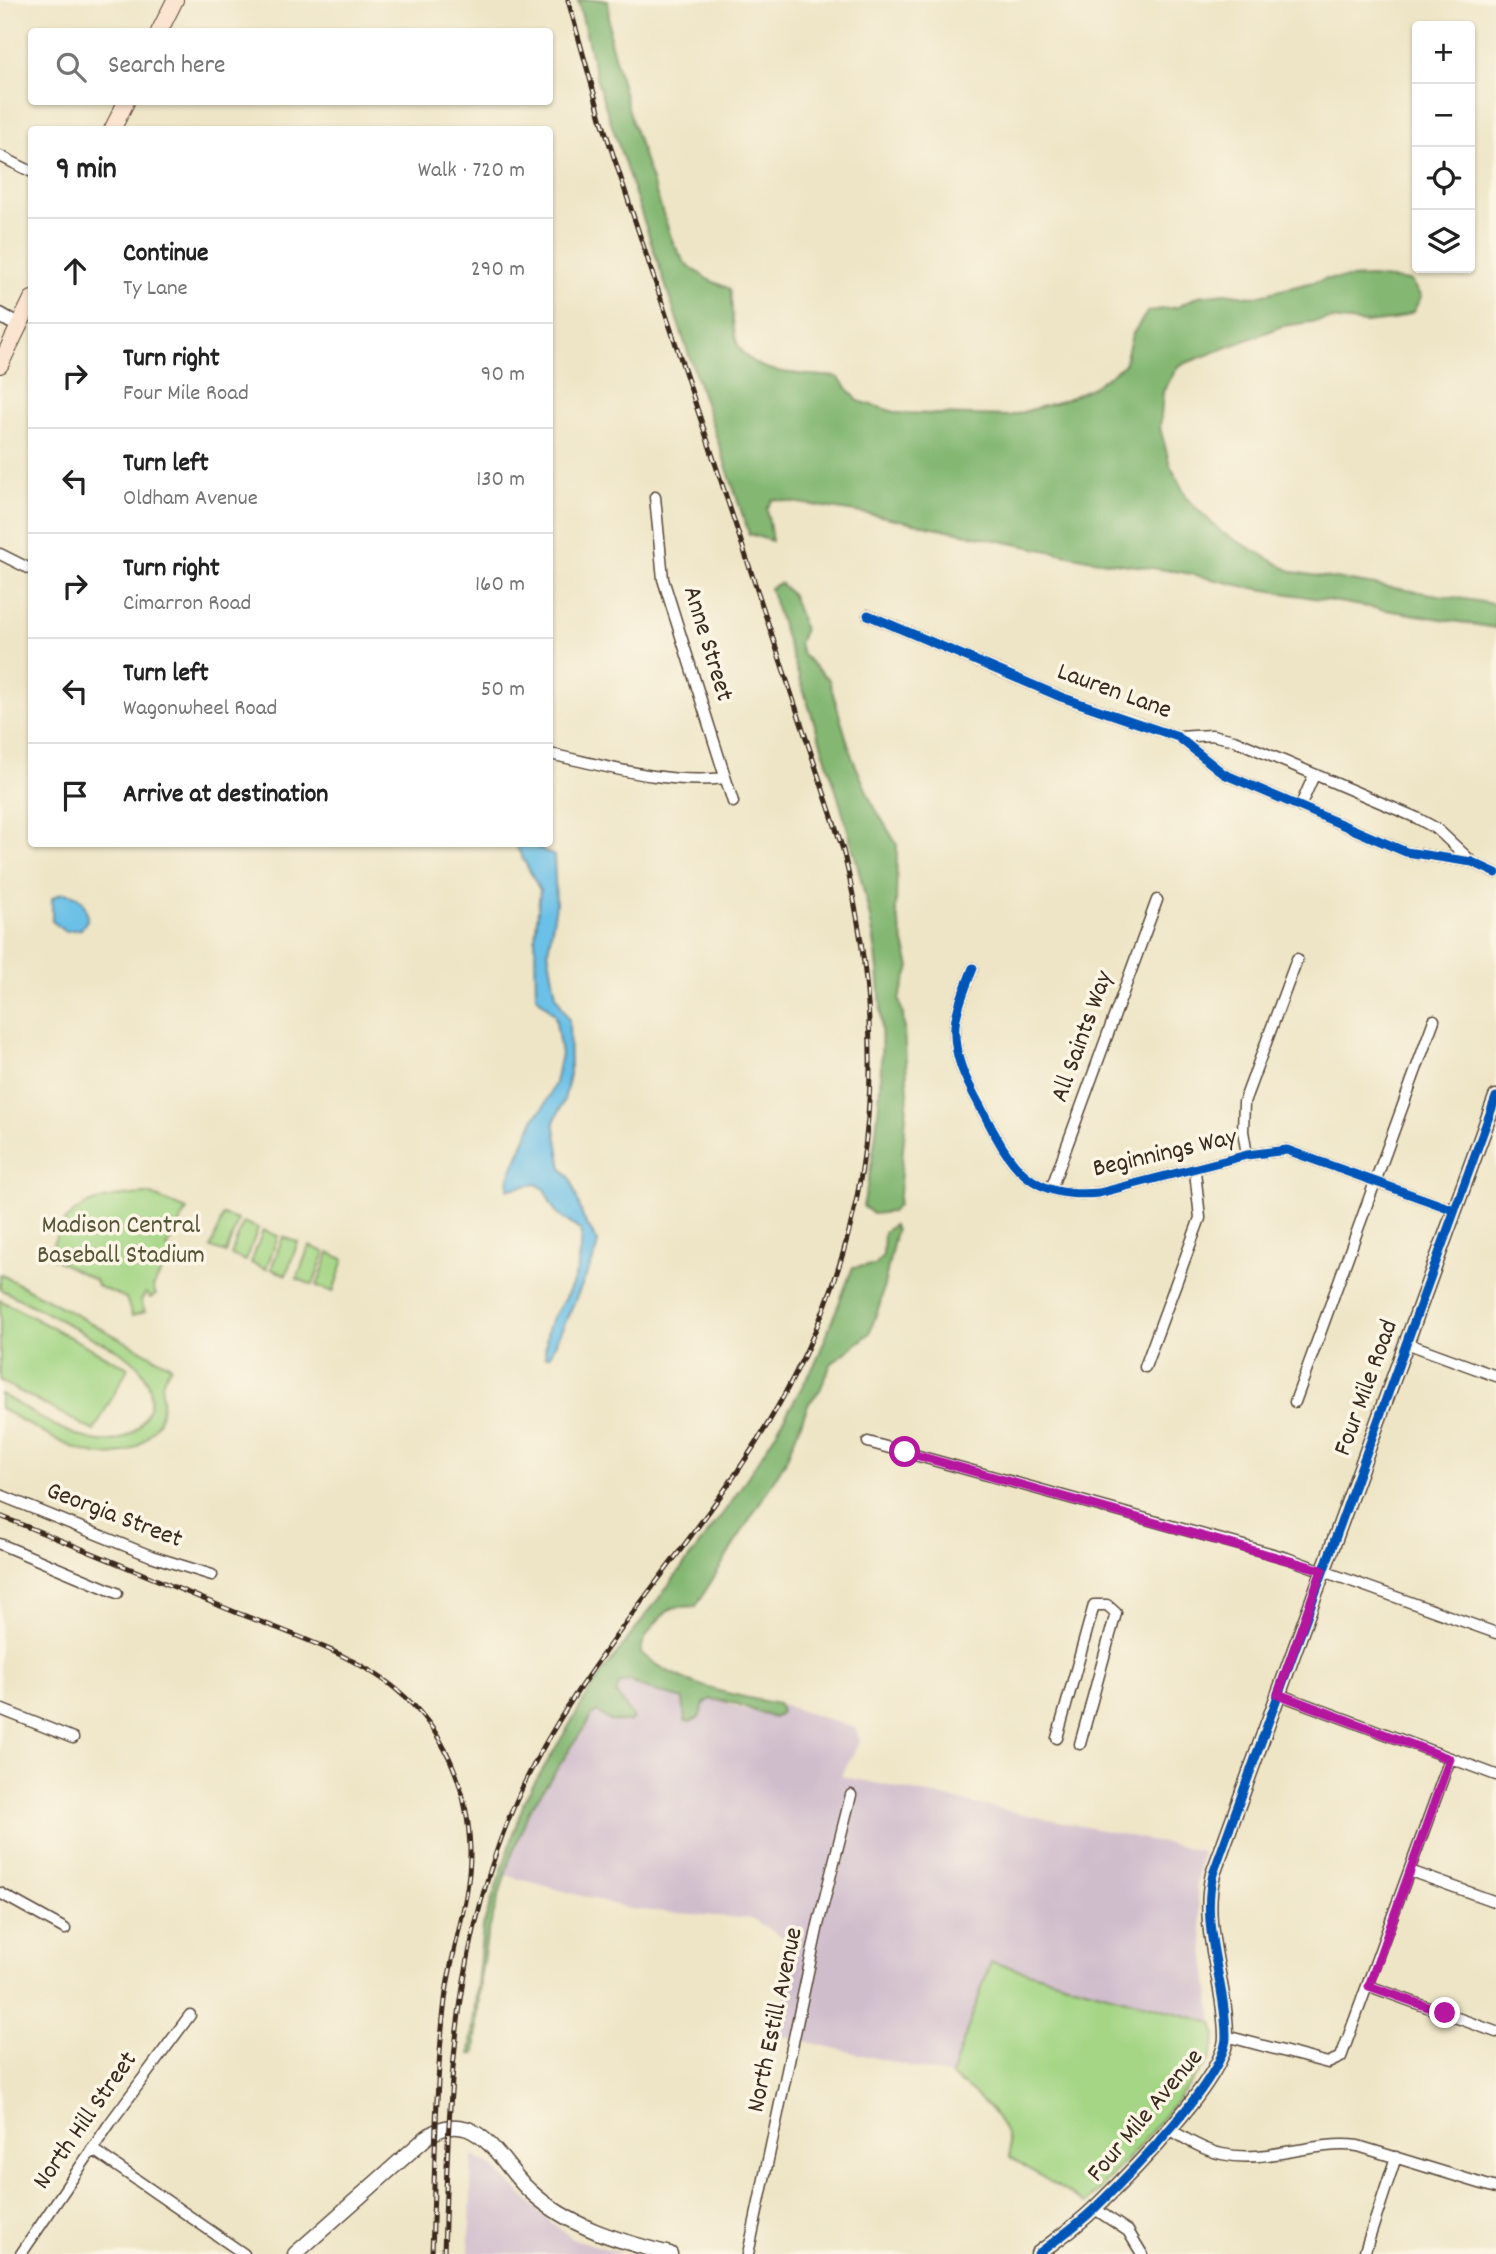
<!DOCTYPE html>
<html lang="en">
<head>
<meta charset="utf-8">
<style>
  body { margin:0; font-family:Dekko,sans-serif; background:#f2f2f2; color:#222 }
  .controls { position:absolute; right:21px; top:21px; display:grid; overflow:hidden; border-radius:7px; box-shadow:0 2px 5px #0004 }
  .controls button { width:63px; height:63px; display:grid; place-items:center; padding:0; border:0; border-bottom:2px solid #e0e0e0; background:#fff; color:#222; font:35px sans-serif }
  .stop { position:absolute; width:21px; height:21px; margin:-16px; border:5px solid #b5179e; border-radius:50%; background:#fff }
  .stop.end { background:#b5179e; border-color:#fff; box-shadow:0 2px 7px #0008 }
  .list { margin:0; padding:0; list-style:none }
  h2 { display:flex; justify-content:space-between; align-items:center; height:91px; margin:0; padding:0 28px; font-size:30px }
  h2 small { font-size:23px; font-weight:400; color:#767676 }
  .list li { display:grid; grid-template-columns:46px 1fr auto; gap:21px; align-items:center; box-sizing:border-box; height:105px; padding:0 28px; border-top:2px solid #e0e0e0 }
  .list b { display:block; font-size:26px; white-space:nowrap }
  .list p { margin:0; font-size:23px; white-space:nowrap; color:#767676 }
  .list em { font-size:23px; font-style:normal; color:#767676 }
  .icon { flex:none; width:38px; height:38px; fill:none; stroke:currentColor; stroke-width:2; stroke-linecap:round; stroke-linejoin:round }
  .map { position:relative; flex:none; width:1496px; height:2254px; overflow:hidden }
  .search { position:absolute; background:#fff; box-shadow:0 2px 5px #0004; left:28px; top:28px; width:525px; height:77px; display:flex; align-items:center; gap:18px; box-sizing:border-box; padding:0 24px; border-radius:7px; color:#767676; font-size:26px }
  .panel { position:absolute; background:#fff; box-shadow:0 2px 5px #0004; left:28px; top:126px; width:525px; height:721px; border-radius:7px }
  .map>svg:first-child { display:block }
</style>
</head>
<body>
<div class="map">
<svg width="1496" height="2254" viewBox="0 0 1496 2254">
  <rect width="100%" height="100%" fill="#fcf5e5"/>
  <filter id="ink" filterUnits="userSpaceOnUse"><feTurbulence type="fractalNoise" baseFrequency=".0143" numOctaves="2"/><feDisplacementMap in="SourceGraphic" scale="14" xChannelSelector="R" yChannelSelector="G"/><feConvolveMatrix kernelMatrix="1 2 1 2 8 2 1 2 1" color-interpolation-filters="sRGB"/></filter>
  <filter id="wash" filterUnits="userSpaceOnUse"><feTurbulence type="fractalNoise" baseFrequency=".00686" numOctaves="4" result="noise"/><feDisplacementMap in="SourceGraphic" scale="28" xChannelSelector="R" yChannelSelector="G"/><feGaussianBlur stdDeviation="1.57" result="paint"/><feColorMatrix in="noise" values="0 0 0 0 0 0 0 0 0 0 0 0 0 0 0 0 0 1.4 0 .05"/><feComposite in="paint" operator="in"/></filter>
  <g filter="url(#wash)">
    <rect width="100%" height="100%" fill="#eee5c6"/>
    <path fill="#d0bdcc" d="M630,1681l11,6 42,12 2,21 14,-2 5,-14 7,-5 63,19 7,-6 -2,-8 76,24 5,13 -19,35 361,75 -6,32 17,140 -222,-60 -40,113 -176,-42 22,-88 -45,-27 -122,-10 -125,-34 24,-64 62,-95 7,-4 36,7 -18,-26 3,-9z
      M472,2155l21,12 59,56 22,16 49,15h-154z"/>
    <path fill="#a4d685" stroke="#708052" stroke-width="2" d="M149,1194l38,16 -20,37 6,4 -20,36 3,8 -6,3 -4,-5 -5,7 4,12 -13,4 -6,-18 -29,-12 -2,-6 -47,-24c5,-10 9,-27 17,-35 21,-24 55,-26 84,-27z
      M223,1215l15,5 -12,33 -15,-5z
      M243,1222l15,6 -12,33 -15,-6z
      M263,1230l15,6 -12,33 -15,-6z
      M283,1237l15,5 -12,33 -15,-6z
      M309,1246l16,6 -12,33 -16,-6z
      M329,1253l15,6 -11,33 -16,-6z
      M0,1274l171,92c-3,6 -9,13 -9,19 -1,13 3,24 -4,37 -39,69 -110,12 -158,-14v-14c41,22 118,83 147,19 8,-17 2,-36 -11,-49 -10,-11 -27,-18 -41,-25 -31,-17 -63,-34 -95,-50z
      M0,1300l128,68 -34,63 -94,-50z
      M991,1962l222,61 3,12 -6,24 -67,83 -57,62 -76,-47c1,-36 -32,-62 -59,-81z"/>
    <path fill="#83b772" stroke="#5f7048" stroke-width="2" d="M578,0h30l2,41 22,81 41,121 12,20 22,16 23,10c2,16 2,34 6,50 11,40 70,34 102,38l20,24 40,12 111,3 56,-16 28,-13 31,-22 8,-30 16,-24 30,-4 20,-11 27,-3 27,4 74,-18 45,-2 40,4 10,16 -8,15 -21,8 -26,3 -34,-4 -49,7 -105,40 -15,26 -3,36 10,37 18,35 33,32 72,40 203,32v24l-249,-41 -66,-15 -88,-12 -218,-45 -102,-16 -6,10 5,32 -23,-7 -151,-450z
      M780,583l12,12 9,24 3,12 -5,12 3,11 27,26 23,77 19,44 26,44 -1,66 14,56 -11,32 4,16 5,78 -10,112 -7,7 -18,2 -10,-8c21,-90 26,-206 5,-297 -24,-109 -65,-215 -98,-321z
      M893,1225l3,5 -16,74 -11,30 -38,30 -11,26 -11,13 -24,59 -89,144c-7,1 -17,0 -23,2 -13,6 -32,31 -32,45 38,32 90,42 138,51l2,8 -7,6 -37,-14 -26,-5 -7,5 -5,14 -9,4 -5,-1 -2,-22 -42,-12 -11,-6 -11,3 -3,9 18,25 -4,4 -20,-1 -12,-9 -6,4 -63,95 -20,51 -22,75 -7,42 -5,75h-5l13,-127 42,-128 69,-115 136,-180 44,-68 42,-74 37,-95 22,-2 8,-10 1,-23z"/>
    <path fill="#6bc0e7" stroke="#537582" stroke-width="2" d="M515,844h15l24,12 2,49 -8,46 8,45 13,24 1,54 -6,26 -10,22 8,47 9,10 12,39 15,24 -3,14 -45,100h-5c2,-39 7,-34 24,-65 10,-19 12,-39 13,-59 -19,-16 -29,-15 -36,-42l-10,-6 -28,5 1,-12 26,-60 8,-9 12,-25 6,-29 -6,-39 -19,-19 -1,-58 5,-48z
      M62,893c18,1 25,9 25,27l-6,9 -16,2 -13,-10v-23z"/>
  </g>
  <g filter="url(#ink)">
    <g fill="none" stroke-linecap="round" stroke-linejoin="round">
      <defs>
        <path id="minor" d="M0,156l32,16
          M655,497l8,82 70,223
          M0,554l32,16
          M868,615l193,82 117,40 46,37 182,78 66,10 24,11
          M1178,737l34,-2 22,5 183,78 20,11 35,33
          M550,754c56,12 117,31 175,24
          M1300,807l14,-32
          M973,968c-7,18 -16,38 -18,57 -2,31 11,55 25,81 29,56 46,94 119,87l148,-38 40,-5 167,60
          M1247,1155l-4,-24 1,-29 53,-143
          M1051,1189l106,-289
          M1406,1343l90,33
          M1145,1367l55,-149 -5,-47
          M1295,1402l139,-382
          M868,1442l419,116 209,75
          M0,1495l151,61 61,19
          M0,1544l117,49
          M1278,1694l218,81
          M0,1709l73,29
          M1057,1738l37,-133h13l9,8 -36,131
          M1410,1871l86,31
          M0,1893l65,36
          M1369,1986l127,46
          M1226,2036l102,27 13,-6 109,-298
          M1168,2128c16,10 35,22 54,26 44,10 91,-14 136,-8l138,42
          M92,2149l152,105
          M1095,2209l33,22 14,23
          M21,2254l89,-131 80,-108
          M748,2254l70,-329 33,-130
          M1364,2254l32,-97"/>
        <path id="tertiary" d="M0,315l18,10
          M295,2254l132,-117c12,-9 26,-13 41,-8 26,11 41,43 61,61 39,37 90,51 141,64
          M1038,2254c19,-15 40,-29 58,-47 31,-30 130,-130 130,-170 0,-55 -26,-109 -13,-163l283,-777"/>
        <path id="secondary" d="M159,32l16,-32
          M112,130l14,-28
          M0,365l32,-66"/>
      </defs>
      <use href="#minor" stroke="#564637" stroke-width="13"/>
      <use href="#tertiary" stroke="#564637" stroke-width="17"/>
      <use href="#secondary" stroke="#564637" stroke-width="18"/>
      <use href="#minor" stroke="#fff" stroke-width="10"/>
      <use href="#tertiary" stroke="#fff" stroke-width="14"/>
      <use href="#secondary" stroke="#fce5d0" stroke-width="16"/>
      <defs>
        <path id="rail" d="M0,1516c79,31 157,64 235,96 52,20 120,43 162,78 48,40 71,97 73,159 1,50 -19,101 -25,151 -10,84 -10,170 -13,254
          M444,2254c5,-163 8,-317 79,-468 55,-114 143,-210 214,-314 134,-196 162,-393 106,-622l-242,-732 -33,-118"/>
      </defs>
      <use href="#rail" stroke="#3b2a1e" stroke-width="5"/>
      <use href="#rail" stroke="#fcf5e5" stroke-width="2.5" stroke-dasharray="8" stroke-linecap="butt"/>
      <defs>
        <path id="cycleway" d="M868,615l193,82 117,40 46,37 182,78 66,10 24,11
          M973,968c-7,18 -16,38 -18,57 -2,31 11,55 25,81 29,56 46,94 119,87l148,-38 40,-5 167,60
          M1038,2254c19,-15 40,-29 58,-47 31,-30 130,-130 130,-170 0,-55 -26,-109 -13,-163l283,-777"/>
      </defs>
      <use href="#cycleway" stroke="#fcf5e5" stroke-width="13"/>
      <use href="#cycleway" stroke="#0057b8" stroke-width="9"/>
    </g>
  </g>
  <g fill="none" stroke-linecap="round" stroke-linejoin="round" filter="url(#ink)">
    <path stroke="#b5179e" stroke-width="9" d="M905,1452l417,118 -44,124 172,65 -81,227 76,27"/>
  </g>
  <g text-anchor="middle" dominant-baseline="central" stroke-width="7" stroke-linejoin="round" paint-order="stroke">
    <g font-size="26" fill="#3b2a1e" stroke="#fcf5e5">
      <text transform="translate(707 644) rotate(73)">Anne Street</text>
      <text transform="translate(1114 692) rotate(20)">Lauren Lane</text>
      <text transform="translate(1083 1037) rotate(-70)">All Saints Way</text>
      <text transform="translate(1165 1154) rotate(-13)">Beginnings Way</text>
      <text transform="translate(1367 1388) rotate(-70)">Four Mile Road</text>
      <text transform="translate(114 1516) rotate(21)">Georgia Street</text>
      <text transform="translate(776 2020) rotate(-78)">North Estill Avenue</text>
      <text transform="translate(1146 2116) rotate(-50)">Four Mile Avenue</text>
      <text transform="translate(86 2121) rotate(-55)">North Hill Street</text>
    </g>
    <g font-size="26" fill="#555538" stroke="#fcf5e5">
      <text x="121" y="1226">Madison Central<tspan x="121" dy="30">Baseball Stadium</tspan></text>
    </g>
  </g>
</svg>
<div class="controls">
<button>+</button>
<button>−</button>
<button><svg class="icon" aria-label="locate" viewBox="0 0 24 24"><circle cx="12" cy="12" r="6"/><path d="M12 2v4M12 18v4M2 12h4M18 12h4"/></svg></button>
<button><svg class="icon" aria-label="layers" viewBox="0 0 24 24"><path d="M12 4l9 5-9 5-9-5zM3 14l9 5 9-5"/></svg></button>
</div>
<div class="stop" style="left:905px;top:1452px"></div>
<div class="stop end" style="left:1445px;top:2013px"></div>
<div class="search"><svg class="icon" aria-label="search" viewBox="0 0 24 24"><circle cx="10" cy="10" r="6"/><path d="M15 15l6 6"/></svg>Search here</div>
<section class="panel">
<h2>9 min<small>Walk · 720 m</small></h2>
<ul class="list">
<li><svg class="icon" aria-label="ahead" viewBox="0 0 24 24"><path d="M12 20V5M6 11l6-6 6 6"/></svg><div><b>Continue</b><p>Ty Lane</p></div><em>290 m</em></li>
<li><svg class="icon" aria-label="right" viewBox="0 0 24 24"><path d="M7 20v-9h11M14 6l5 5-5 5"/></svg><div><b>Turn right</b><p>Four Mile Road</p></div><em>90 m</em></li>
<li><svg class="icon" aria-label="left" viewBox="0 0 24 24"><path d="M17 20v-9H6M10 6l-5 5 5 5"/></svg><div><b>Turn left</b><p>Oldham Avenue</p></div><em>130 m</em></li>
<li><svg class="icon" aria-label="right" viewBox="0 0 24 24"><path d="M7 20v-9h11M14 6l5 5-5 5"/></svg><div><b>Turn right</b><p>Cimarron Road</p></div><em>160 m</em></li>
<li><svg class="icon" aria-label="left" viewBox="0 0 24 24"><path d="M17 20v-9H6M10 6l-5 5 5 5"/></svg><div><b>Turn left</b><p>Wagonwheel Road</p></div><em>50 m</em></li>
<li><svg class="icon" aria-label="arrive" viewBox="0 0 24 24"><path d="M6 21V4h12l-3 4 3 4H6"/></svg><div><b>Arrive at destination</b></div></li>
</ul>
</section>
</div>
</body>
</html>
